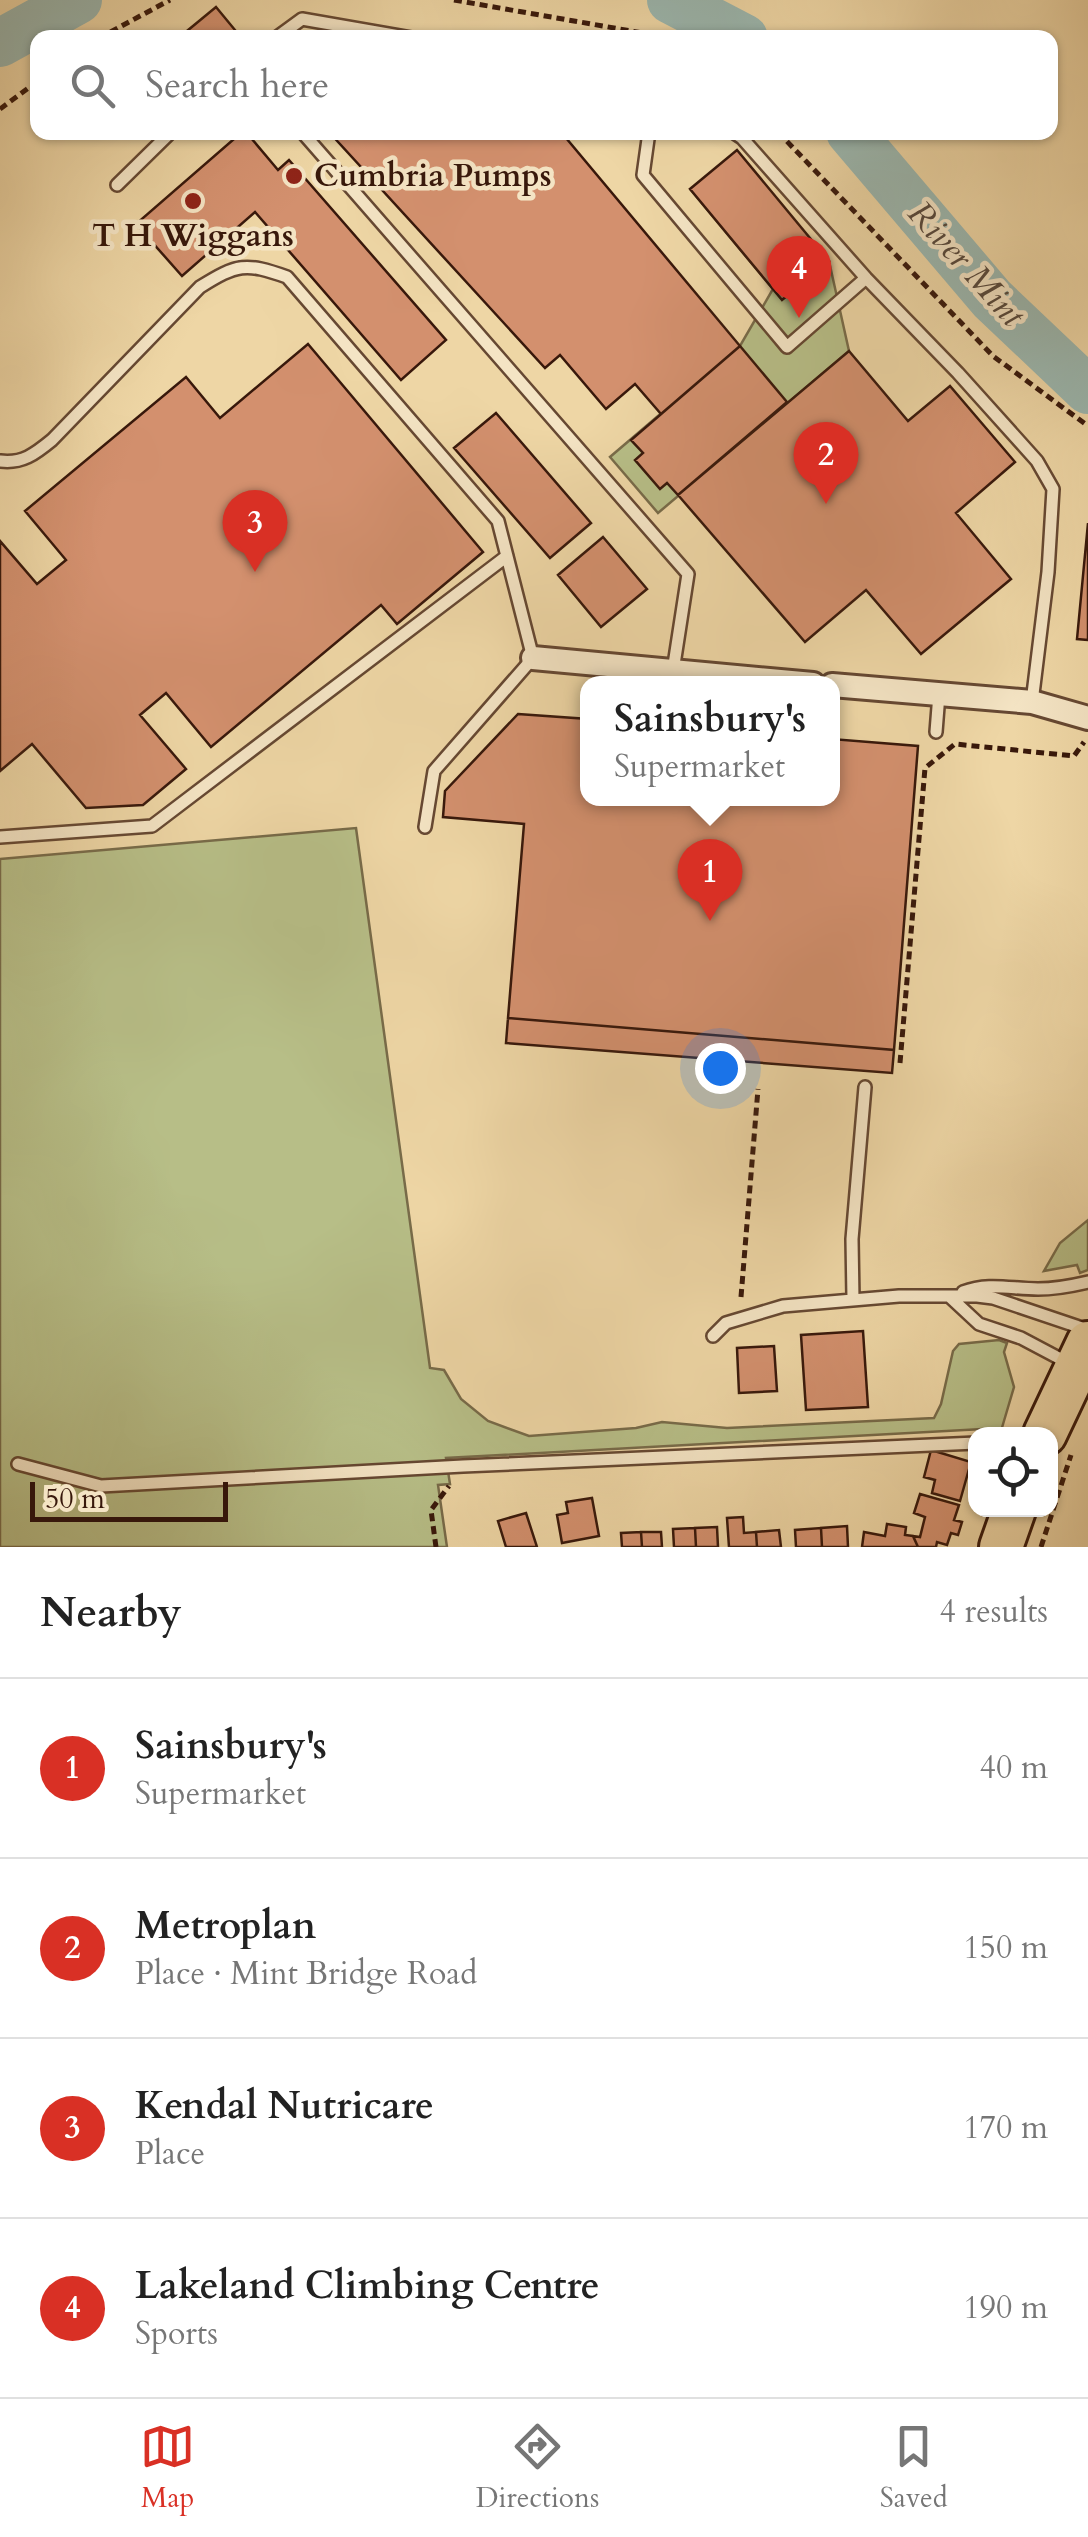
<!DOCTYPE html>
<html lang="en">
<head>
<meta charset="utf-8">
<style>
  body { margin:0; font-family:Cardo,serif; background:#f2f2f2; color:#222 }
  .controls { position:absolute; right:30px; bottom:30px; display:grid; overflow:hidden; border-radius:20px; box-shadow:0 2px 8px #0004 }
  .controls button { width:90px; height:90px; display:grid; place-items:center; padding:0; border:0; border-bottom:2px solid #e0e0e0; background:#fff; color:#222; font:50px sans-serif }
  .scale { position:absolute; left:30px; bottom:25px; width:198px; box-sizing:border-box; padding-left:10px; border:5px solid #38180b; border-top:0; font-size:28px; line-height:35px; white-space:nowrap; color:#38180b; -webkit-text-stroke:8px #f4e4c4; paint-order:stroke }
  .you { position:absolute; left:720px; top:1068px; width:35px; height:35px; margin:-25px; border:8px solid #fff; border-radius:50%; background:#1a73e8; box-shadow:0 0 0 15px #1a73e833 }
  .badge { display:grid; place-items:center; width:65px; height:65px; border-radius:50%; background:#d93025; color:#fff; font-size:32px; font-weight:700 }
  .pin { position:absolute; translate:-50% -82px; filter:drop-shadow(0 2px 5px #0008) }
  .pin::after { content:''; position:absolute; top:52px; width:35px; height:30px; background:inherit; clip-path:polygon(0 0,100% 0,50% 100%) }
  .popup { position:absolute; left:580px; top:676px; width:260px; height:130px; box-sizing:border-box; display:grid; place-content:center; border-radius:20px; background:#fff; filter:drop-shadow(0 2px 8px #0005); font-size:32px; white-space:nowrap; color:#767676 }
  .popup b { font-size:38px; color:#222 }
  .popup::after { content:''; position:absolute; left:50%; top:100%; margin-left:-20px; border:20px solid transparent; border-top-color:#fff }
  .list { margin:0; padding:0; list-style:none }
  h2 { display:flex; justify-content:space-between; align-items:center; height:130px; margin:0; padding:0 40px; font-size:42px }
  h2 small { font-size:32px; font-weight:400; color:#767676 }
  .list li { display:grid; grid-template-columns:65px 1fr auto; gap:30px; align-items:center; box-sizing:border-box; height:180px; padding:0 40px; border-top:2px solid #e0e0e0 }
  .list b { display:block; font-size:38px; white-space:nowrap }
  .list p { margin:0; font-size:32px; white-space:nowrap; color:#767676 }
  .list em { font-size:32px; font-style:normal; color:#767676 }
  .icon { flex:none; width:55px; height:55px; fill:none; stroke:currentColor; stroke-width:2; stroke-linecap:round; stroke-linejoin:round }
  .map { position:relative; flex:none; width:1088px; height:1547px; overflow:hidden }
  .search { position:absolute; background:#fff; box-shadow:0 2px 8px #0004; left:30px; right:30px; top:30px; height:110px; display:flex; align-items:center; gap:25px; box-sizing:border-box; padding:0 35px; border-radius:20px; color:#767676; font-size:38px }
  .sheet { height:850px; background:#fff }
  nav { display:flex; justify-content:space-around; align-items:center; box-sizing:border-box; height:140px; border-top:2px solid #e0e0e0; background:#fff; font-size:28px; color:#767676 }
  nav a { display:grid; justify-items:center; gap:5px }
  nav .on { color:#d93025 }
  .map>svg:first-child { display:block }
</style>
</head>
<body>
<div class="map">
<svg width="1088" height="1547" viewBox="0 0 1088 1547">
  <rect width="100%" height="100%" fill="#eed6a5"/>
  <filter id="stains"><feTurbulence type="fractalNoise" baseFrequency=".002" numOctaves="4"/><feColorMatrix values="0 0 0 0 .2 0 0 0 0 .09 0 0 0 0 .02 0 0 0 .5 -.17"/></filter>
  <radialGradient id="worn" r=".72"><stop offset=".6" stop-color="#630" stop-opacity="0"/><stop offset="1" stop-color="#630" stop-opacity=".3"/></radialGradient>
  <path fill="#b7be87" stroke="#786b49" stroke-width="2.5" d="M690,189l139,72 20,90 -191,162 -48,-56 130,-111 33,-57z
    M356,828l74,540 14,2 17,29 27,22 41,15 107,-8 26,-6 65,6 207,-10 7,-14 12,-53 6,-7 40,-4 8,3 -3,9 10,35 -13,44 -18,-2 -537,29 4,26 -12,1 9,62h-447v-688z
    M1088,1220v50l-8,3 -3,-8 -33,6 16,-28z"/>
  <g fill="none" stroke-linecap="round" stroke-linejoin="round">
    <path stroke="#9bb7af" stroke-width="48" d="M671,0l73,38
      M0,43l78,-43
      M850,132l142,167 96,91"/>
  </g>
  <path fill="#d3906e" stroke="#38180b" stroke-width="2.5" d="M216,7l19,23 -9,8h-33l-6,-7z
    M242,132h4l32,38 11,-10 157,180 -45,40 -146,-168 -73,64 -46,-52z
    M329,132h232l179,214 -79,68 -26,-30 -29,25 -46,-54 -15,13z
    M737,150l92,111 -47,39 -92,-111z
    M308,344l175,208 -86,72 -16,-19 -170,142 -45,-54 -26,22 46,54 -43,36 -57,3 -54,-64 -32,27v-230l37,43 29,-24 -41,-49 161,-134 34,41z
    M740,346l47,56 -109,93 -11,-12 -7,6 -25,-29 8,-7 -12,-13z
    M849,351l59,70 42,-35 65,76 -59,51 55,66 -90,75 -55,-64 -61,52 -127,-147z
    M496,413l95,110 -41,35 -96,-110z
    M1088,523v117l-11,-1z
    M603,537l44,52 -46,38 -43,-52z
    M518,714l70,5v79h244v-59l86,7 -24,304 -386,-32 16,-194 -81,-7 2,-26z
    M508,1018l386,32 -2,23 -386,-30z
    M863,1331l5,76 -62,3 -5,-75z
    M774,1346l3,45 -38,2 -2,-45z
    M931,1450l40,12 -11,39 -28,-8 3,-13 -11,-3z
    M920,1494l39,11 -5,15 8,2 -4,13 -7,-2 -4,12 -10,-3 -1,5h-18l-5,-11 7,1 5,-20 -11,-4z
    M592,1498l7,38 -37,7 -5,-28 11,-2 -2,-11z
    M526,1513l11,34h-31l-8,-26z
    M743,1517l1,16 12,-1 1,15h-28l-2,-29z
    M887,1524l19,3 -1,8 8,1 5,11h-56l2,-15 21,4z
    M847,1526l1,21h-26l-1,-19z
    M717,1527l1,20h-22l-1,-19z
    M695,1528l1,19h-22l-1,-18z
    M821,1528l1,19h-26l-1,-17z
    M779,1530l2,17h-24l-1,-15z
    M641,1532l1,15h-20l-1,-14z
    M641,1532h20l1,15h-20z"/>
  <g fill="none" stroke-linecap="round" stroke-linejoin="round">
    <defs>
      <path id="lane" d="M276,38l26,-19 109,19
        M302,132l386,442 -15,97
        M649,132l-6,43 144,172 79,-69
        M733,132l9,6 124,140 92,95 79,88 16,28 -5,83 -16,130
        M117,185l54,-53
        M0,461c22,3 35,-7 52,-21l148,-153c37,-23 45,-25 87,-10l211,244 35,137 -99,113 -9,56
        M936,732l3,-38
        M0,837l152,-11 355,-270
        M963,1292c26,-10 48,-3 75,-3 17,0 33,-3 50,-7
        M950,1297l29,27 42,14 51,27
        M853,1299l-1,-60 13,-152
        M713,1336l13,-13 57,-17 116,-10h78l16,2 95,32
        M18,1464l83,22 362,-20 513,-23"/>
      <path id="street" d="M533,658l280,26
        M832,685l200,17 56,16"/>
      <path id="highway" d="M1045,1434l43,-91
        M1001,1547l13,-37"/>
    </defs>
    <use href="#lane" stroke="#664832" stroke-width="16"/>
    <use href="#street" stroke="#664832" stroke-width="28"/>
    <use href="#highway" stroke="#38180b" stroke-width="48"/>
    <path stroke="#38180b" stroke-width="5" stroke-dasharray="8 5" stroke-linecap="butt" d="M454,0l200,35 3,3
      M99,38l71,-38
      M0,109l38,-28
      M778,132l215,224 95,70
      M900,1063l25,-295 30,-24 119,12 10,-14
      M741,1297l17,-208
      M436,1547l-5,-37 18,-24
      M1041,1547l30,-92"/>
    <use href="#lane" stroke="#f4e4c4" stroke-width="11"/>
    <use href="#street" stroke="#f4e4c4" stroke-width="22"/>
    <use href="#highway" stroke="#eed6a5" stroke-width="42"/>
  </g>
  <g fill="#8f2418" stroke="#f4e4c4" stroke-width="4">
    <circle cx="294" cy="176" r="10"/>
    <circle cx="193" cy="201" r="10"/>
  </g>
  <g text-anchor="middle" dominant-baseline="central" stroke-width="9" stroke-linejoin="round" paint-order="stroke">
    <g font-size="32" font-weight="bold" fill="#38180b" stroke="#f4e4c4" text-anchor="start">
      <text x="314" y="176">Cumbria Pumps</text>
      <text x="193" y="236" text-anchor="middle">T H Wiggans</text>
    </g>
    <g font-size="35" font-style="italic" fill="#56483c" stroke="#f4e4c4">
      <text transform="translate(966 264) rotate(48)">River Mint</text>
    </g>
  </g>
  <rect width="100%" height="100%" filter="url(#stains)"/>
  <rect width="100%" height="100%" fill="url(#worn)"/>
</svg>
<div class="controls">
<button><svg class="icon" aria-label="locate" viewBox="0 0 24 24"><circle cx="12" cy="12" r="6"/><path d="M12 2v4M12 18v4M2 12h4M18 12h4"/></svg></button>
</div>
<div class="scale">50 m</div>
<div class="you"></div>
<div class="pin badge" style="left:710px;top:921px">1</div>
<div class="popup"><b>Sainsbury's</b>Supermarket</div>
<div class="pin badge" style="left:826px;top:504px">2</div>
<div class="pin badge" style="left:255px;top:572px">3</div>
<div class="pin badge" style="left:799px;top:318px">4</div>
<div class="search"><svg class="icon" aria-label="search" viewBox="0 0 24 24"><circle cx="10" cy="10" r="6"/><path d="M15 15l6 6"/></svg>Search here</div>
</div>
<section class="sheet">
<h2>Nearby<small>4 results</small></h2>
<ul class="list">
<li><span class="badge">1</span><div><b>Sainsbury's</b><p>Supermarket</p></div><em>40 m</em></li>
<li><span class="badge">2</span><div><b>Metroplan</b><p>Place · Mint Bridge Road</p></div><em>150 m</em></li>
<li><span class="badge">3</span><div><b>Kendal Nutricare</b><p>Place</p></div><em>170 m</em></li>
<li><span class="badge">4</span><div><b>Lakeland Climbing Centre</b><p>Sports</p></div><em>190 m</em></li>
</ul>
</section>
<nav>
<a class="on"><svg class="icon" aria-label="map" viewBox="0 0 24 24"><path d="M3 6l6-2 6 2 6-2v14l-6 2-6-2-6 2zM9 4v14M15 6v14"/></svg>Map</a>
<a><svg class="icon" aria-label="directions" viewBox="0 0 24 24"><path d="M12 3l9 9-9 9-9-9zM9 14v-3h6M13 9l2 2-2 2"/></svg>Directions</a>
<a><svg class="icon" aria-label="saved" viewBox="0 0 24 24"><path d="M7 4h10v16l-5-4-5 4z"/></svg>Saved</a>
</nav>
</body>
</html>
